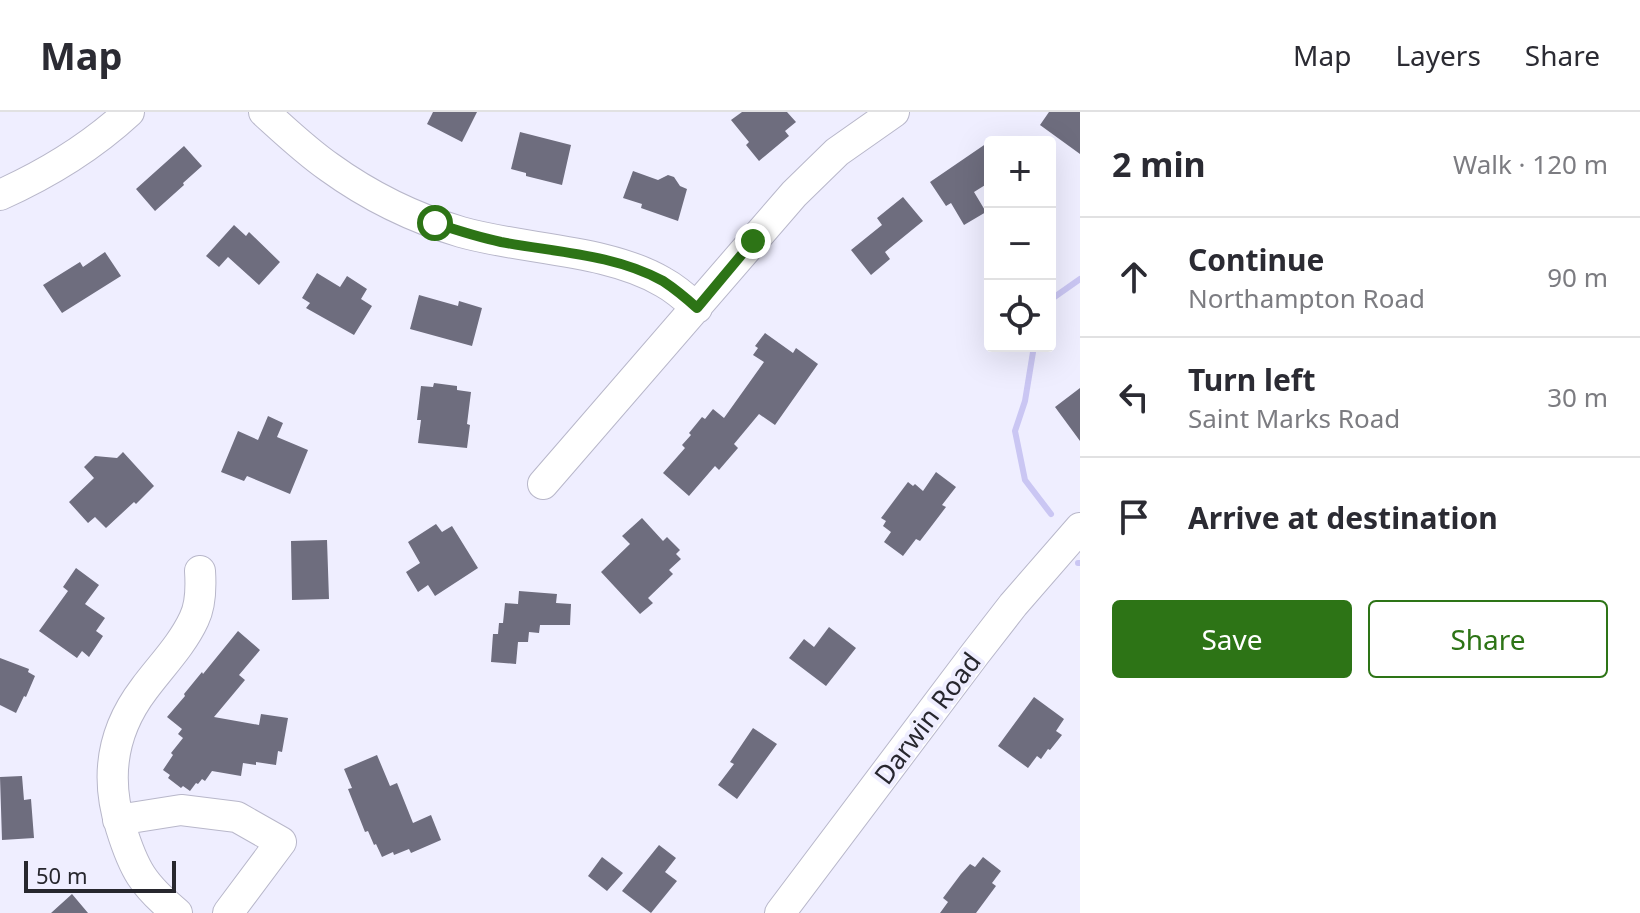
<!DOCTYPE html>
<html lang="en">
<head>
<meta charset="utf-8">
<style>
  body { margin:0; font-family:"Noto Sans",sans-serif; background:#f2f2f3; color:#2b2b33 }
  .controls { position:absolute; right:24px; top:24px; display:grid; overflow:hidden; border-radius:8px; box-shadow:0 8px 32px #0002 }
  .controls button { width:72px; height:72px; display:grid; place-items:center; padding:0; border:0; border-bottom:2px solid #e1e1e2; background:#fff; color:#2b2b33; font:40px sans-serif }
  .scale { position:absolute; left:24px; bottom:20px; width:152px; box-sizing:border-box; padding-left:8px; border:4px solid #27272e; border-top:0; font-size:22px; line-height:28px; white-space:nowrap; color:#27272e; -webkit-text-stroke:6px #efeeff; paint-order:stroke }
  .stop { position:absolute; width:24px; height:24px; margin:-18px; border:6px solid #2d7416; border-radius:50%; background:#fff }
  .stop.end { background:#2d7416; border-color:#fff; box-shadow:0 2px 8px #0008 }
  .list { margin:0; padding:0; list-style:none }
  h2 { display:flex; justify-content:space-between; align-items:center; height:104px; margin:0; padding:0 32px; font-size:34px }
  h2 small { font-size:26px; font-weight:400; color:#7c7c81 }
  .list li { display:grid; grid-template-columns:52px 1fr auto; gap:24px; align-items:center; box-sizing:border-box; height:120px; padding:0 32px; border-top:2px solid #e1e1e2 }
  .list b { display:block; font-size:30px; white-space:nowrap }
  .list p { margin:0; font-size:26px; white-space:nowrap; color:#7c7c81 }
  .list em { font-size:26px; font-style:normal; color:#7c7c81 }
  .actions { display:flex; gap:16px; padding:24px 32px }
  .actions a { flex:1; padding:18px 0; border:2px solid #2d7416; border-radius:8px; text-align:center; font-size:28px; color:#2d7416 }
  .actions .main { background:#2d7416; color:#fff }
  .icon { flex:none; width:44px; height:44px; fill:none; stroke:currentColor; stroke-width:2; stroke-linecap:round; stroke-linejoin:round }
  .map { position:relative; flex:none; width:1080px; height:801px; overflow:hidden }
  header { display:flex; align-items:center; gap:48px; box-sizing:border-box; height:112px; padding:0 40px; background:#fff; border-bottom:2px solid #e1e1e2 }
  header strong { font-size:38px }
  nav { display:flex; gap:44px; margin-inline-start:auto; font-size:28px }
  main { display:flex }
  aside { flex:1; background:#fff }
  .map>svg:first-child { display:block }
</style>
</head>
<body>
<header>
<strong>Map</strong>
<nav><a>Map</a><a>Layers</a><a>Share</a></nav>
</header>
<main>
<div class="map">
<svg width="1080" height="801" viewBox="0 0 1080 801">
  <rect width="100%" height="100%" fill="#efeeff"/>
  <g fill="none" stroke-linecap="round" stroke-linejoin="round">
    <path stroke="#cac6f3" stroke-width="6" d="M1050,193l3,-7 27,-19
      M1034,234l-9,55 -10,30 10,49 26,34
      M1078,451h2"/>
  </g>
  <path fill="#6e6d7e" d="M433,0h44l-15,30 -35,-18z
    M742,0h45l9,10 -11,9 4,5 -30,25 -13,-16 3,-3 -18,-22z
    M1049,0h31v42l-40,-29z
    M520,20l51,13 -9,40 -36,-9v-3l-15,-4z
    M990,29v41l-16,10 12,20 -22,13 -13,-22 -5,3 -16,-24z
    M184,34l18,20 -19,17 1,2 -29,26 -19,-22z
    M633,59l25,9 10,-5 6,2 6,9 7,3 -9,32 -37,-13 1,-4 -19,-6z
    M903,85l20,24 -38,31 5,7 -19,16 -20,-25 31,-25 -5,-7z
    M234,113l12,11 3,-4 31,30 -21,23 -31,-28 -9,10 -13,-11z
    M105,140l16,24 -59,37 -19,-28 37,-23 3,5z
    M317,161l23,14 7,-11 20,13 -6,10 11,7 -18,29 -48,-27 4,-5 -8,-5z
    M419,183l39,11 1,-5 23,7 -10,38 -62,-17z
    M765,221l28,20 3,-5 22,16 -43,61 -16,-11 -25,30 4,4 -19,22 -4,-4 -26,30 -26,-23 22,-25 -3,-3 9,-10 -2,-2 13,-16 3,2 8,-10 11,9 40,-56 -11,-7 5,-7 -3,-2z
    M434,271l23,3v4l14,2 -4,32 3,1 -3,23 -49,-5 3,-23h-4l4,-34 12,1z
    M1080,276v53l-25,-34z
    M268,304l15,7 -6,14 31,13 -18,44 -43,-18 -3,5 -23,-9 17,-41 20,9z
    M123,340l31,34 -18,18 -2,-2 -28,26 -11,-11 -7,6 -19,-21 25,-24 -10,-11 11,-11 22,2z
    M936,360l20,15 -14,18 4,2 -16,21 -10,13 -4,-2 -13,17 -19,-14 7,-10 -8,-6 3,-5 -5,-3 27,-36 5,4 2,-2 8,7z
    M642,406l21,23 4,-4 13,13 -4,4 5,5 -12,11 4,4 -25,24 5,5 -13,11 -39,-42 29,-28 -8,-8z
    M436,412l6,8 10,-6 26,42 -43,28 -7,-11 -10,7 -12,-20 14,-9 -12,-21z
    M327,428l2,59 -37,1 -1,-59z
    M76,456l23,17 -14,19 20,14 -9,13 7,5 -14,21 -7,-6 -5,7 -38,-27 29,-40 -5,-4z
    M519,479l38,3 -1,9 15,1 -1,21h-30l-1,8 -10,-1 -1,10h-10l-2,22 -25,-2 2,-28h5l1,-11h4l2,-20 13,1z
    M829,515l27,21 -30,38 -37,-28 15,-19 10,8z
    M238,519l22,19 -21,25 6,5 -31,37 45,8 2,-11 27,4 -6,34 -4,-1 -2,14 -20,-3v3l-13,-2 -2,13 -29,-5 -7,10 -3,-2 -4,5 -2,-1 -6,8 -7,-5 -2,2 -13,-10 2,-3 -7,-5 10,-15 -2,-2 12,-15 -5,-4 4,-5 -15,-12 18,-21 -1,-2 18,-22 1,2z
    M0,546l29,11 -1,3 7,4 -9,21 -2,-1 -8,17 -16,-8z
    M1034,585l30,22 -8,12 6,4 -12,15 -2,-1 -7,10 -4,-3 -9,12 -30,-22z
    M753,616l24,16 -40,55 -19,-14 16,-21 -4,-2z
    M377,643l13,31 7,-3 16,40 18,-8 10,25 -30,13 -2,-4 -15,6 -1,-3 -11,5 -6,-13 -2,1 -6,-14 -3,1 -17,-43 4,-1 -8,-19z
    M22,664l2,24 7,-1 3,39 -32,2 -2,-63z
    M659,733l17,13 -11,14 12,9 -26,32 -29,-22z
    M602,745l21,16 -16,18 -19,-15z
    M983,745l18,14 -9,12 4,3 -20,27h-36l8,-11 -5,-4 18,-24 9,-10 5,3z
    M72,782l16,19h-37z"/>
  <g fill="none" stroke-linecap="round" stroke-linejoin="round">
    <defs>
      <path id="minor" d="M264,0c21,19 42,39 65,55 40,29 85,51 132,65 63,18 146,17 202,50 13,7 23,16 34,26
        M0,83c49,-22 90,-47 129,-83
        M543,372l251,-290 43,-42 57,-40
        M118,708l63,-10 56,7 44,25 -53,71
        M177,801c-34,-28 -43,-43 -56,-85 -16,-50 -9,-97 23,-139 17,-23 38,-44 50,-70 7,-14 7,-33 6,-48
        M780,801l195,-259 38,-49 67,-77"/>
    </defs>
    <use href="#minor" stroke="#b8b7ca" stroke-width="32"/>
    <use href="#minor" stroke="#fff" stroke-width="30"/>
  </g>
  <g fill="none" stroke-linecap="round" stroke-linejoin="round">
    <path stroke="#2d7416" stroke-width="10" d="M435,111c21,7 43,14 66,19 53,10 113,12 162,39 12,8 23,17 34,27l56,-67"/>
  </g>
  <g text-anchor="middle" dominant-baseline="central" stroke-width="8" stroke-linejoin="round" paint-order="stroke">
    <g font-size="26" fill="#27272e" stroke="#efeeff">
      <text transform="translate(927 606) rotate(-53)">Darwin Road</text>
    </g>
  </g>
</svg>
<div class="controls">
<button>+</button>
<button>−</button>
<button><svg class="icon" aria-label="locate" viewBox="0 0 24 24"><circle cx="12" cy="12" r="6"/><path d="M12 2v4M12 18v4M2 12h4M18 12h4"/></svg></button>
</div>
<div class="scale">50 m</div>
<div class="stop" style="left:435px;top:111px"></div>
<div class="stop end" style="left:753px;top:129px"></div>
</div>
<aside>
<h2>2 min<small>Walk · 120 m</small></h2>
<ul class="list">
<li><svg class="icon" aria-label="ahead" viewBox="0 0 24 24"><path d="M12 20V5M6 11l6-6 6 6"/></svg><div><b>Continue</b><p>Northampton Road</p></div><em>90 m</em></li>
<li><svg class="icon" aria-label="left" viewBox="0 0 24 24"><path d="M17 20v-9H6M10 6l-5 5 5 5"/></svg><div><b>Turn left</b><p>Saint Marks Road</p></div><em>30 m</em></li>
<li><svg class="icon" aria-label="arrive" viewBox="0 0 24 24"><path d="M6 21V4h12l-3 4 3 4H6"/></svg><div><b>Arrive at destination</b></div></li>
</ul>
<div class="actions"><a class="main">Save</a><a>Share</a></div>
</aside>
</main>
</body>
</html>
